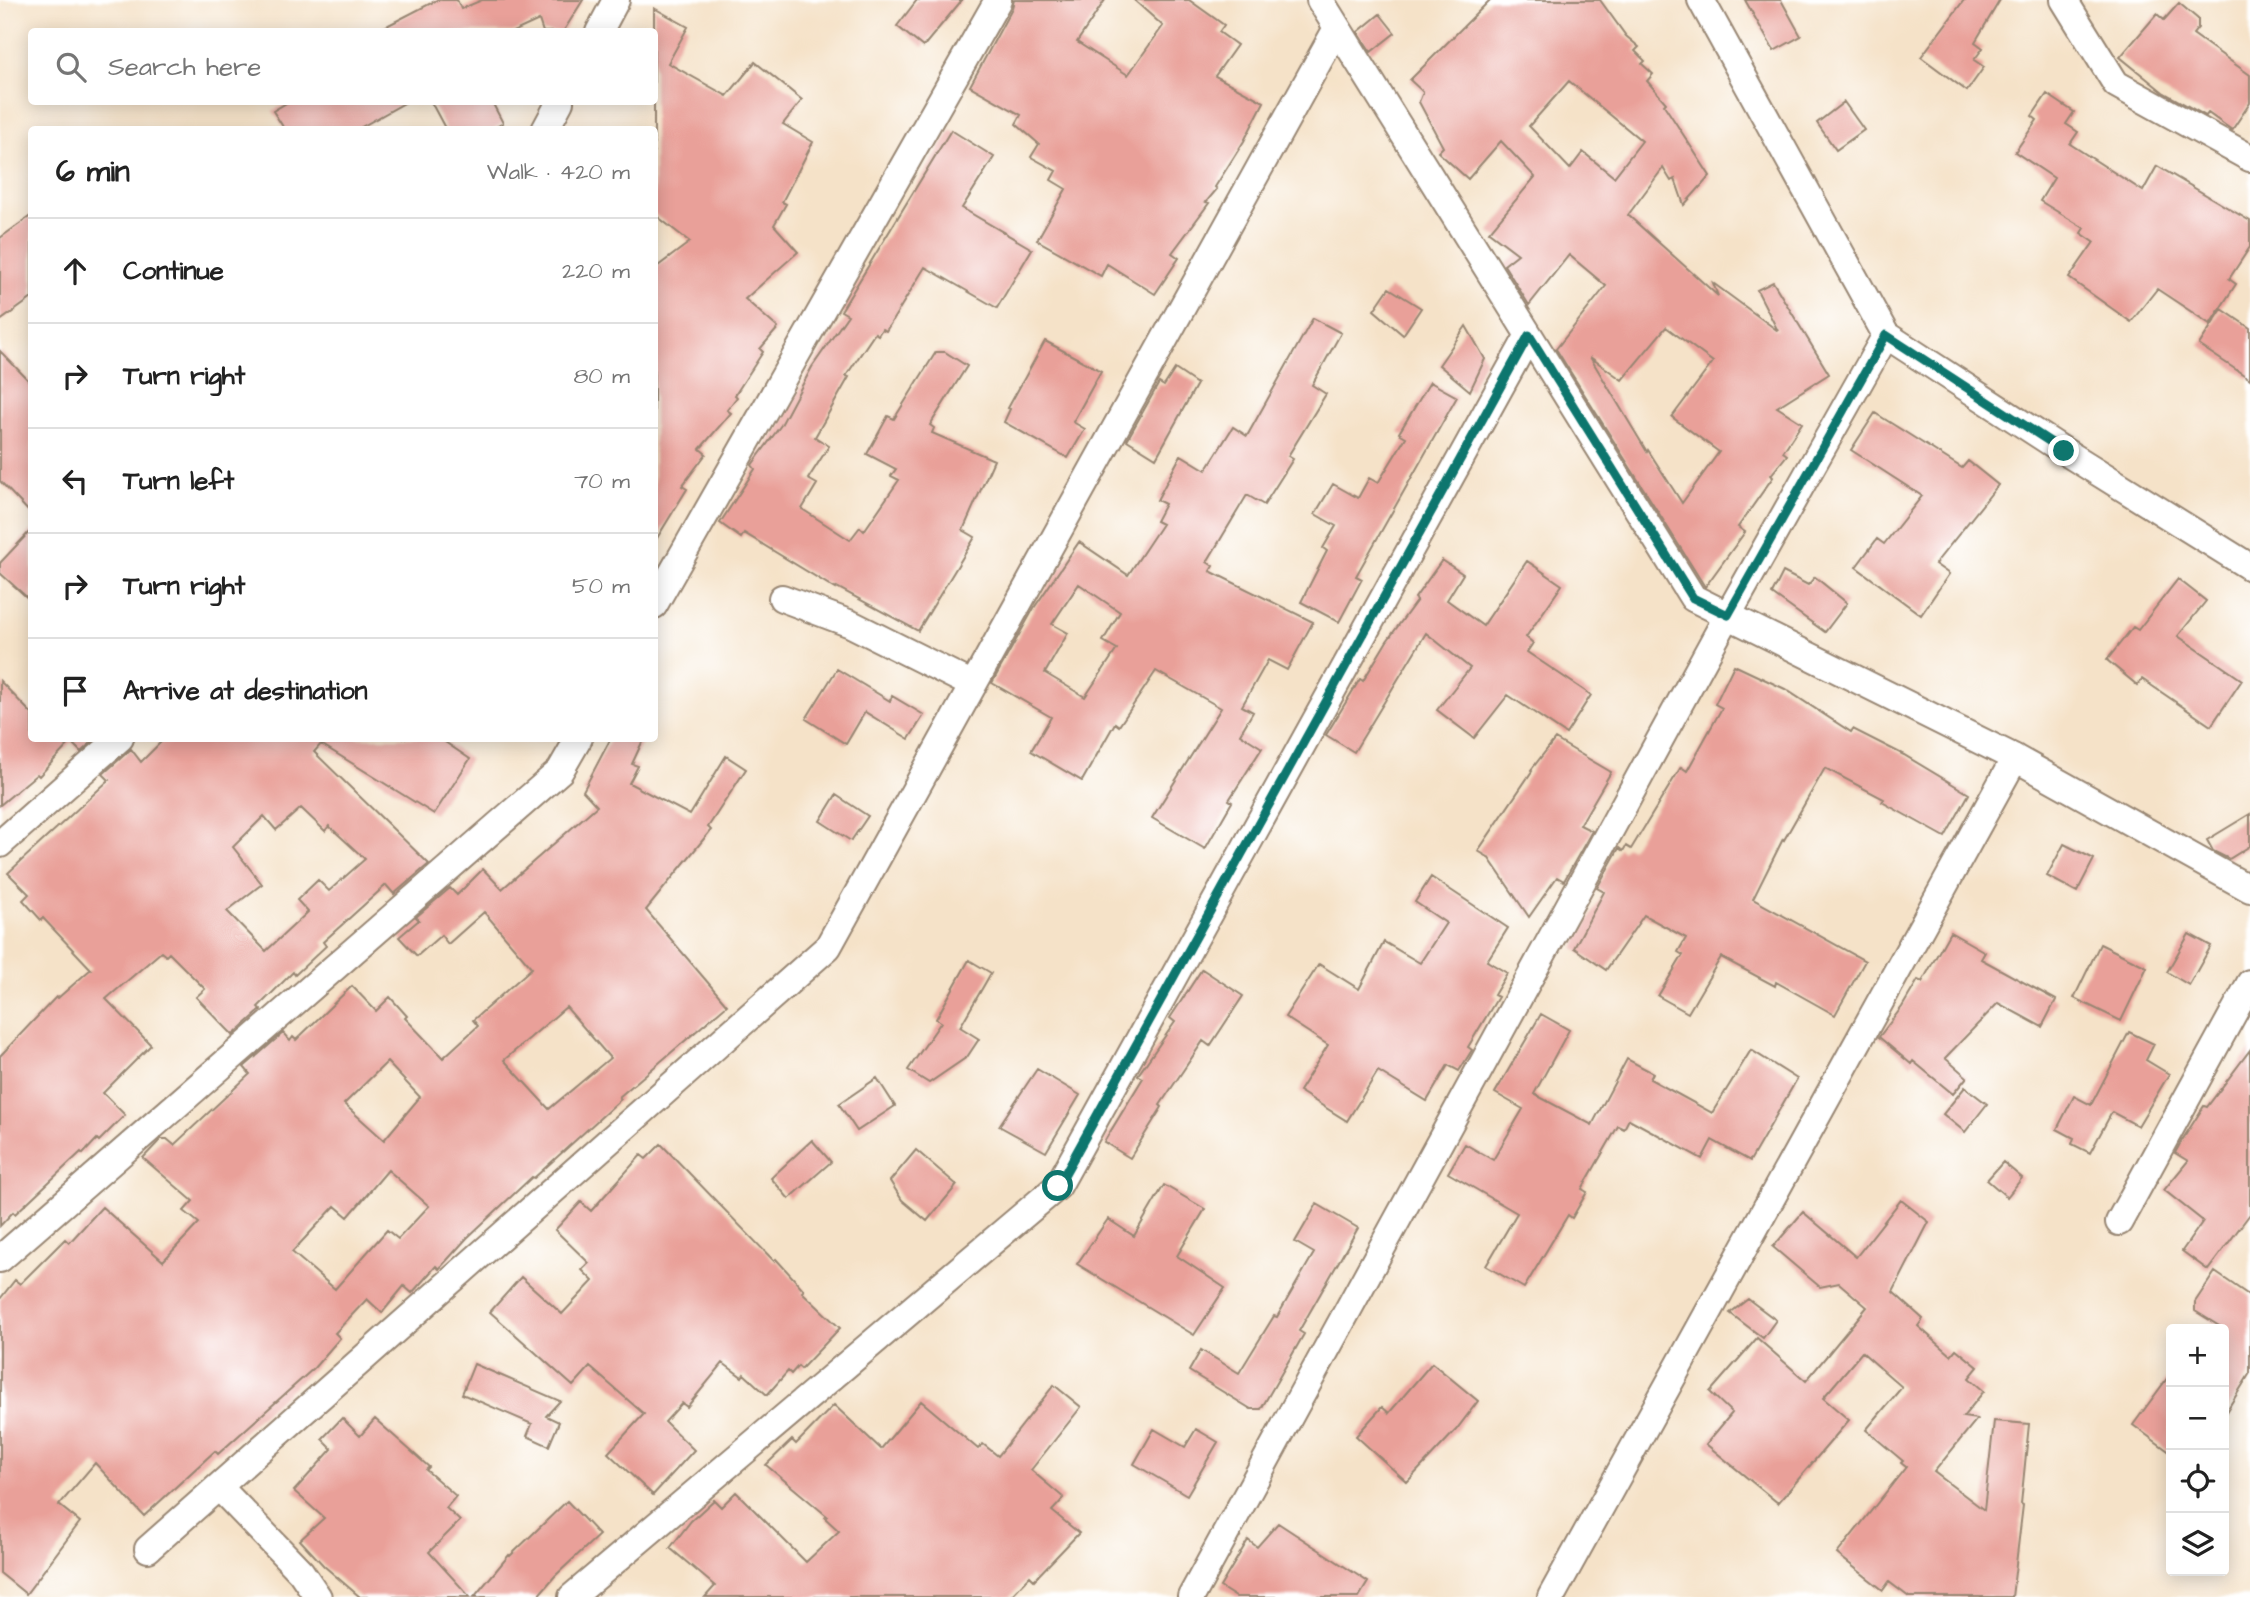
<!DOCTYPE html>
<html lang="en">
<head>
<meta charset="utf-8">
<style>
  body { margin:0; font-family:"Architects Daughter",sans-serif; background:#f6f6f6; color:#222 }
  .controls { position:absolute; right:21px; bottom:21px; display:grid; overflow:hidden; border-radius:7px; box-shadow:0 4px 18px #0003 }
  .controls button { width:63px; height:63px; display:grid; place-items:center; padding:0; border:0; border-bottom:2px solid #e0e0e0; background:#fff; color:#222; font:35px sans-serif }
  .stop { position:absolute; width:21px; height:21px; margin:-16px; border:5px solid #0f766e; border-radius:50%; background:#fff }
  .stop.end { background:#0f766e; border-color:#fff; box-shadow:0 2px 7px #0008 }
  .list { margin:0; padding:0; list-style:none }
  h2 { display:flex; justify-content:space-between; align-items:center; height:91px; margin:0; padding:0 28px; font-size:30px }
  h2 small { font-size:23px; font-weight:400; color:#767676 }
  .list li { display:grid; grid-template-columns:46px 1fr auto; gap:21px; align-items:center; box-sizing:border-box; height:105px; padding:0 28px; border-top:2px solid #e0e0e0 }
  .list b { display:block; font-size:26px; white-space:nowrap }
  .list em { font-size:23px; font-style:normal; color:#767676 }
  .icon { flex:none; width:38px; height:38px; fill:none; stroke:currentColor; stroke-width:2; stroke-linecap:round; stroke-linejoin:round }
  .map { position:relative; flex:none; width:2250px; height:1597px; overflow:hidden }
  .search { position:absolute; background:#fff; box-shadow:0 4px 18px #0003; left:28px; top:28px; width:630px; height:77px; display:flex; align-items:center; gap:18px; box-sizing:border-box; padding:0 24px; border-radius:7px; color:#767676; font-size:26px }
  .panel { position:absolute; background:#fff; box-shadow:0 4px 18px #0003; left:28px; top:126px; width:630px; height:616px; border-radius:7px }
  .map>svg:first-child { display:block }
</style>
</head>
<body>
<div class="map">
<svg width="2250" height="1597" viewBox="0 0 2250 1597">
  <rect width="100%" height="100%" fill="#fff"/>
  <filter id="ink" filterUnits="userSpaceOnUse"><feTurbulence type="fractalNoise" baseFrequency=".0143" numOctaves="2"/><feDisplacementMap in="SourceGraphic" scale="14" xChannelSelector="R" yChannelSelector="G"/><feConvolveMatrix kernelMatrix="1 2 1 2 8 2 1 2 1" color-interpolation-filters="sRGB"/></filter>
  <filter id="wash" filterUnits="userSpaceOnUse"><feTurbulence type="fractalNoise" baseFrequency=".00686" numOctaves="4" result="noise"/><feDisplacementMap in="SourceGraphic" scale="28" xChannelSelector="R" yChannelSelector="G"/><feGaussianBlur stdDeviation="1.57" result="paint"/><feColorMatrix in="noise" values="0 0 0 0 0 0 0 0 0 0 0 0 0 0 0 0 0 1.4 0 .05"/><feComposite in="paint" operator="in"/></filter>
  <g filter="url(#wash)">
    <rect width="100%" height="100%" fill="#f5e2c8"/>
    <g id="blocks">
      <path fill="#e9a099" fill-rule="evenodd" d="M437,0h20l4,9 21,-9h101l-20,32h-20l-4,-12 -26,12h-138z
        M917,0h45l-39,47 -26,-21z
        M1014,0h91l-28,42 51,33 35,-49 -29,-26h55l35,25 -5,7 18,13 -22,31 49,26 -20,39 -29,46 2,2 -11,13 3,1 -37,50 7,5 -24,36 -48,-30 -6,12 -64,-36 29,-51 -15,-9 5,-9 -25,-14 8,-13 -23,-20 5,-9 -51,-29 42,-78z
        M1490,0h110l26,36 13,11 -4,4 10,10 -3,3 11,10 -6,7 19,22 -2,2 46,71 -26,29 -9,-26 -4,2 -8,-13 -35,47 90,81 -5,-13 65,48 -21,-41 16,-8 56,92 -52,33 25,16 -19,29 4,3 -16,20 2,2 -35,50 7,5 -40,55 -149,-238 50,-63 -37,-31 -40,50 -25,-40 14,-11 -29,-22 46,-55 -34,-36 -33,38 -30,-27 5,-5 -24,-45 4,-10 -13,-12zM1569,81l73,60 -28,36 -31,-25 -13,17 -41,-43zM1666,327l47,35 -41,55 47,35 -37,51 -34,-53 -1,2 -57,-95 32,23z
        M1745,0h36l20,36 -27,15z
        M1964,0h36l-25,42 8,6 -9,12 10,7 -17,24 -46,-34z
        M2179,3l19,16v9l-5,6 57,41v28l-18,27 -24,-17 -2,3 -43,-24 -43,-35 37,-43 7,6z
        M654,8l34,19 -20,36 59,33 28,-34 47,38 -19,24 30,18 -31,60 4,2 -12,21 24,27 -53,47 33,29 -18,21 3,3 -28,43 2,2 -10,13 4,3 -31,36 6,5 -24,32 5,3 -33,54v-274l36,-27 -36,-28z
        M1380,14l15,19 -24,19 -13,-20z
        M2047,94l27,18 -8,12 12,8 -8,12 73,47 14,-25 93,55v26l-21,32 7,5 -26,40 -53,-35 -26,33 -62,-44 25,-36 -13,-9 3,-5 -44,-27 14,-23 -39,-26 22,-32 -5,-4z
        M288,102h118l-50,28h-71l-12,-19z
        M431,102h61l11,21 -12,7h-45z
        M1844,102l20,28 -28,20 -19,-27z
        M951,130l43,27 -32,51 70,41 -35,59 -72,-41 -39,64 -4,-2 -4,6 -3,-2 -29,43 3,1 -34,60 14,9 -21,33 9,5 -15,25 48,31 10,-13 4,4 35,-51 -8,-4 5,-7 -29,-15 21,-38 6,3 42,-67h9l22,14 -37,59 4,3 -2,5 62,27 -31,70 12,7 -57,94 -81,-44 -1,2 -92,-56 -3,5 -21,-15 35,-54 -3,-4 29,-40 31,-58 36,-52 -7,-4z
        M32,215v83l-32,23v-83z
        M1389,288l32,20 -18,27 -29,-25z
        M2222,309l28,19v51l-51,-34z
        M1313,318l28,15 -29,52 14,9 -38,62 5,3 -29,46 -17,-10 -40,67 6,4 -3,5 103,51 -26,48 -19,-10 -26,46 11,6 -13,22 22,14 -33,52 3,2 -27,47 -53,-31 69,-110 -65,-37 -37,55 -4,-3 -33,58 -51,-30 20,-34 -59,-34 42,-75 45,-66 49,33 34,-51 -6,-3 9,-17 -8,-4 24,-45 25,15 27,-43 14,9zM1079,584l41,28 -17,29 14,8 -32,48 -40,-24 23,-40 -16,-9z
        M1466,326l19,33 -15,32 -31,-26z
        M1045,341l56,30 -28,51 12,7 -17,29 -64,-36 6,-13 -2,-1z
        M0,351l32,33v131l-32,-34z
        M1175,369l22,15 -41,74 -29,-18 32,-57 5,3z
        M1430,382l27,15 -101,179 6,3 -23,43 -38,-20 26,-51 -4,-3 13,-22 -21,-12 18,-30 25,14 11,-20 9,5 28,-46 -7,-4z
        M1875,413l87,55 6,-7 30,24 -63,79 14,10 -28,41 -65,-48 21,-28 7,5 38,-48 -71,-46z
        M32,529v73l-32,-29v-10z
        M1442,560l21,14 -16,26 36,26 44,-65 35,24 -36,52 7,6 -6,9 64,43 -25,39 -58,-39 -34,43 -37,-28 33,-42 -44,-35 -72,119 -28,-17 34,-56 3,2 24,-40 30,-41 -2,-2z
        M1783,572l25,13 7,-8 32,26 -22,29 -53,-38z
        M2178,579l28,22 -28,35 64,44 -31,46 -69,-47 -5,6 -30,-25 26,-33 5,3z
        M1734,665l51,24 66,43 2,-3 51,26 65,39 -24,43 -63,-35 2,-3 -59,-31 -41,72 -1,-1 -30,60 112,62 -30,54 -59,-33 -1,4 -54,-29 -33,56 -30,-17 25,-41 -5,-3 8,-14 -42,-23 -38,55 -32,-22 30,-56 -7,-4 22,-40 4,3 3,-5 5,3 50,-82 6,4 35,-63 -7,-4z
        M837,669l53,32 2,-5 32,19 -15,24 -44,-27 -19,32 -40,-25z
        M0,681l32,33v24h64l-15,14 -10,-10 -32,34 -2,-2 -37,31z
        M165,738h274l31,21 -36,55 -113,-70 -7,8 115,112 -35,30 -8,-9 -63,57 3,4 -31,29 -2,-3 -35,35 3,3 -28,25 -37,-38 9,-8 -36,-36 -3,3 -5,-4 -55,47 45,46 -48,48 22,22 -26,26 -2,-2 -14,15 -2,-2 -66,62 -2,-2 -13,14v-170l56,-59 2,1 33,-29 -48,-51 -2,2 -18,-20 6,-6 -21,-21 101,-93 -6,-6 28,-25 10,13zM301,808l24,23 4,-5 36,33 -36,32 -11,-11 -21,20 11,12 -42,39 -39,-40 35,-27 -29,-37 31,-31 12,14z
        M611,738h33l-12,26 6,2 -9,17 61,32 36,-59 20,13 -38,58 3,3 -65,80 81,95 -108,92 2,2 -87,79 -2,-1 -65,61 -28,31 -3,-3 -24,27 -8,-7 -22,27 -15,-14 -32,34 5,5 -26,30 -96,86 -3,-3 -71,65 -49,-53 -36,42 21,17 -54,72 -26,-21v-274l15,-19 5,4 45,-45 4,4 33,-36 61,54 36,-38 -15,-12 9,-10 -50,-43 18,-19h6l7,6 76,-71 -6,-7 39,-34 7,8 3,-4 3,3 56,-54 24,25 14,-14 17,19 -2,2 38,40 35,-32 -5,-6 59,-52 -48,-56 -36,32 -7,-9 -24,21 -18,-19 20,-17 -3,-3 34,-29 7,7 26,-26 19,20 95,-83 -14,-15zM566,1007l44,51 -61,51 -45,-49zM387,1062l33,35 -36,43 -40,-36zM388,1170l41,36 -31,33 -11,-9 -52,59 -43,-37 43,-46 13,11z
        M1555,739l56,33 -31,53 12,6 -28,50 -7,-4 -28,40 -41,-60 -10,-6 54,-80 -1,-1z
        M836,795l32,21 -17,25 -31,-20z
        M2250,814v32l-21,13 -16,-8 -6,-11z
        M2064,844l30,15 -17,33 -30,-16z
        M1431,877l77,51 -21,33 20,12 -13,22 4,2 -30,50 4,3 -13,21 -11,-6 -21,36 -49,-30 -31,50 -48,-30 29,-46 -43,-28 34,-53 40,25 25,-47 36,21 26,-40 -31,-21z
        M1950,932l35,20 -4,7 75,41 -14,27 -44,-24 -53,55 22,19 -14,17 -40,-33 -2,3 -32,-27 23,-30 16,-27 4,2z
        M2189,934l22,12 -22,39 -22,-13z
        M2100,944l47,23 -26,54 -47,-23z
        M969,960l22,13 -31,54 19,12 -12,18 -38,26 -21,-13 33,-48 -5,-3z
        M1202,969l41,27 -33,50 -7,-5 -43,64 2,2 -32,51 -26,-16 39,-64 -5,-3 37,-53 -5,-4z
        M1541,1014l28,16 -35,64 58,31 35,-66 26,14 -3,6 62,34 39,-63 46,29 -47,82 -38,-21 -10,19 -73,-40 -5,10 -6,-3 -36,63 5,3 -15,26 -4,-3 -44,73 -38,-22 31,-53 -69,-40 17,-29 28,16 30,-51 -28,-16z
        M2129,1032l25,12 -8,16 23,14 -31,52 -26,-14 -22,41 -18,-9 2,-6 -17,-9 17,-33 17,9z
        M2250,1050v164l-42,56 -26,-19 21,-30 -39,-31 24,-29 -13,-8 6,-11 23,-36 3,1z
        M1037,1069l43,26 -34,57 -47,-26z
        M877,1078l18,28 -38,25 -18,-27z
        M1965,1087l22,17 -22,28 -22,-18z
        M812,1140l19,22 -42,37 -18,-21z
        M661,1144l113,117 2,-2 28,31 -2,2 38,36 -39,41 -3,-3 -7,8 -3,-3 -21,24 -23,-21 -2,3 -19,-14 -36,44 -5,-4 -17,19 29,28 -41,45 -45,-42 36,-39 -54,-47 -17,19 -83,-74 31,-35 41,37 31,-33 -11,-11 7,-7 -34,-33 26,-28 10,9 50,-56 5,4z
        M916,1150l41,35 -30,36 -25,-21 -12,-19z
        M2003,1162l19,16 -15,19 -20,-17z
        M1164,1185l41,24 -28,47 48,32 -31,47 -117,-71 31,-45 26,17z
        M1901,1200l28,22 -36,70 30,27 -5,7 33,29 5,-6 22,18 -9,11 15,13 -21,26 14,2 -43,53 50,38 10,-89 35,3 -8,80 2,1 -11,92h-103l-20,-15 -6,8 -46,-36 69,-87 -5,-4 2,-2 -37,-31 36,-43 -40,-35 -39,46 26,22 -71,83 -72,-59 26,-31 -22,-21 47,-54 49,43 61,-74 -28,-24 -19,4 -47,-40 30,-35 53,45z
        M1317,1204l41,24 -59,103 5,3 -43,75h-10l-62,-38 12,-21 38,23 35,-57 3,1 37,-64 -19,-11z
        M2215,1272l35,24v77l-26,42v-86l-29,-18v-9z
        M1748,1299l28,21 -13,18 -33,-25z
        M1432,1363l46,38 -22,29 -49,52 -51,-46 26,-29 7,6z
        M474,1364l86,37 -14,15 13,6 -10,24 -22,-10 5,-12 -70,-30z
        M2171,1373v80l-38,-28z
        M1054,1385l27,22 -50,63 33,28 -12,13 27,22 -45,47 -4,-4 -20,21h-305l10,-11 -45,-38 21,-27 23,-21 7,7 15,-15 70,70 33,-31 -14,-13 2,-2 -61,-51 26,-25 4,4 38,-39 47,44 40,-48 57,48 5,-5 15,12z
        M342,1418l18,18 15,-17 54,48 -3,3 30,26 -10,12 14,13 -31,31 41,45h-110l-36,-31 -24,-26 24,-22 -30,-27 38,-42 -10,-10z
        M1154,1429l31,18 11,-18 22,13 -31,53 -53,-31z
        M567,1501l32,34 -44,41 -18,21h-63l35,-42 1,1z
        M1278,1523l90,59 -9,15h-123l-16,-10 28,-47 9,7z"/>
    </g>
  </g>
  <g filter="url(#ink)">
    <use href="#blocks" fill-opacity="0" stroke="#988673" stroke-width="2"/>
    <g fill="none" stroke-linecap="round" stroke-linejoin="round">
      <defs>
        <path id="street" d="M1320,0l373,598 322,160 235,131
          M1701,0l185,335 178,116 186,116
          M2064,0l52,84 134,74
          M599,32l17,-32
          M545,130l15,-28
          M782,598l69,26 122,61
          M654,605l344,-605
          M0,844l120,-106
          M2119,1222l131,-239
          M0,1259l560,-488 19,-33
          M219,1487l82,85 17,25
          M148,1549l680,-602 509,-919
          M572,1597l486,-411 471,-851
          M1191,1597l537,-982 158,-280
          M1551,1597l464,-839"/>
      </defs>
      <use href="#street" stroke="#988673" stroke-width="30"/>
      <use href="#street" stroke="#fff" stroke-width="26"/>
    </g>
  </g>
  <g fill="none" stroke-linecap="round" stroke-linejoin="round" filter="url(#ink)">
    <path stroke="#0f766e" stroke-width="9" d="M1058,1186l471,-851 164,263 35,17 158,-280 178,116"/>
  </g>
</svg>
<div class="controls">
<button>+</button>
<button>−</button>
<button><svg class="icon" aria-label="locate" viewBox="0 0 24 24"><circle cx="12" cy="12" r="6"/><path d="M12 2v4M12 18v4M2 12h4M18 12h4"/></svg></button>
<button><svg class="icon" aria-label="layers" viewBox="0 0 24 24"><path d="M12 4l9 5-9 5-9-5zM3 14l9 5 9-5"/></svg></button>
</div>
<div class="stop" style="left:1058px;top:1186px"></div>
<div class="stop end" style="left:2064px;top:451px"></div>
<div class="search"><svg class="icon" aria-label="search" viewBox="0 0 24 24"><circle cx="10" cy="10" r="6"/><path d="M15 15l6 6"/></svg>Search here</div>
<section class="panel">
<h2>6 min<small>Walk · 420 m</small></h2>
<ul class="list">
<li><svg class="icon" aria-label="ahead" viewBox="0 0 24 24"><path d="M12 20V5M6 11l6-6 6 6"/></svg><div><b>Continue</b></div><em>220 m</em></li>
<li><svg class="icon" aria-label="right" viewBox="0 0 24 24"><path d="M7 20v-9h11M14 6l5 5-5 5"/></svg><div><b>Turn right</b></div><em>80 m</em></li>
<li><svg class="icon" aria-label="left" viewBox="0 0 24 24"><path d="M17 20v-9H6M10 6l-5 5 5 5"/></svg><div><b>Turn left</b></div><em>70 m</em></li>
<li><svg class="icon" aria-label="right" viewBox="0 0 24 24"><path d="M7 20v-9h11M14 6l5 5-5 5"/></svg><div><b>Turn right</b></div><em>50 m</em></li>
<li><svg class="icon" aria-label="arrive" viewBox="0 0 24 24"><path d="M6 21V4h12l-3 4 3 4H6"/></svg><div><b>Arrive at destination</b></div></li>
</ul>
</section>
</div>
</body>
</html>
